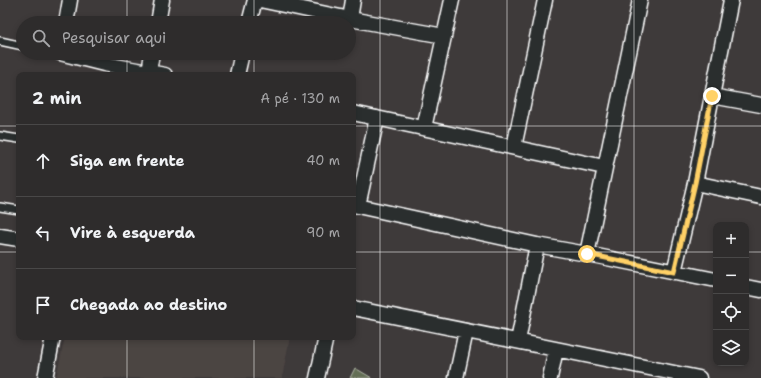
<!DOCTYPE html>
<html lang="pt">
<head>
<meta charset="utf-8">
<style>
  body { margin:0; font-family:"Shantell Sans",sans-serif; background:#3a3838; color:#f1f3f6 }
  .controls { position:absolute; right:12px; bottom:12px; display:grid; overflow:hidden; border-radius:8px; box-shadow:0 2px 6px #0003 }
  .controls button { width:36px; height:36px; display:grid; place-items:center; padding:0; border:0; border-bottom:1px solid #494848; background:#2e2c2c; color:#f1f3f6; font:20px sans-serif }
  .stop { position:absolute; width:12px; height:12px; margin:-9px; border:3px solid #ffd166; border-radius:50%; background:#fff }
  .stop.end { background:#ffd166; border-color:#fff; box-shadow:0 1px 4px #0008 }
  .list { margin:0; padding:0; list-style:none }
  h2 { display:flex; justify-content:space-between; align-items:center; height:52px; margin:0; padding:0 16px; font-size:17px }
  h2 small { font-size:13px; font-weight:400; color:#a7a7a9 }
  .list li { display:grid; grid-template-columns:26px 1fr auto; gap:12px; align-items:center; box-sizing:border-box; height:72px; padding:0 16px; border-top:1px solid #494848 }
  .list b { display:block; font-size:15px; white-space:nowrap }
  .list em { font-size:13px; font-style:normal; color:#a7a7a9 }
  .icon { flex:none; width:22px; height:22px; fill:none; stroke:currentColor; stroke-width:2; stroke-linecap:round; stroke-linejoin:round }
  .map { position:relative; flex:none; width:761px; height:378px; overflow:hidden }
  .search { position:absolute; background:#2e2c2c; box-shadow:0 2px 6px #0003; left:16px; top:16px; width:340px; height:44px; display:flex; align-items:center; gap:10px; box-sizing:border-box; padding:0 14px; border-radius:22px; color:#a7a7a9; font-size:15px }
  .panel { position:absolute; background:#2e2c2c; box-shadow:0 2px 6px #0003; left:16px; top:72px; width:340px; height:268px; border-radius:8px }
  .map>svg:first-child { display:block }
</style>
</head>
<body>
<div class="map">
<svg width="761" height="378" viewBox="0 0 761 378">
  <rect width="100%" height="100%" fill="#3e3a3a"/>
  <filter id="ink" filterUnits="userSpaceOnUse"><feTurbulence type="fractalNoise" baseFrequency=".025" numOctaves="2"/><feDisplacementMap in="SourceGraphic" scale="8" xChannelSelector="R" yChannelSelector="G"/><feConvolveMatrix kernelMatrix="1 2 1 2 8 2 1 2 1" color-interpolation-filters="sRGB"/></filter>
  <g filter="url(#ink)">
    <path fill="#4c4442" d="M65,337h225l-8,41h-226z"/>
    <path fill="#646e54" stroke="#b2b6aa" d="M355,368l17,10h-22z"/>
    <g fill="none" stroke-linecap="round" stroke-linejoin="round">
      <defs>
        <path id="service" d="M0,41l23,5
          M0,136l19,3
          M0,207l19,3"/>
        <path id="minor" d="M260,0l90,19 94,17
          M350,19l3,-19
          M66,23l4,-23
          M158,23l4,-23
          M249,23l6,-23
          M60,53l44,11 61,11
          M149,72l3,-19
          M237,75l5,-22
          M712,96l19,-96
          M353,113l251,54
          M424,128l28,-128
          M514,147l31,-147
          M695,183l66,14
          M353,205l184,40 50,9 129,26
          M358,206l19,-88
          M0,236l19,3
          M587,254l53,-254
          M674,272l21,-89 17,-87 49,9
          M746,287l15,3
          M353,308l346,70
          M518,341l19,-96
          M45,378l8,-41
          M317,378l9,-41
          M456,378l10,-47
          M550,378l6,-29"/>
      </defs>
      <use href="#service" stroke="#fff" stroke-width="10"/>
      <use href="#minor" stroke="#fff" stroke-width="17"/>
      <use href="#service" stroke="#2a2d2e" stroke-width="7"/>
      <use href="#minor" stroke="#2a2d2e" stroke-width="14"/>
    </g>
  </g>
  <g fill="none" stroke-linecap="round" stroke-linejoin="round" filter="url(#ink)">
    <path stroke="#ffd166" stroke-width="5" d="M587,254l87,18 21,-89 17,-87"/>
  </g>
  <path fill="none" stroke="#fff" stroke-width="1" stroke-opacity="0.55" d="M127,0v23M254,0v23M380,0v378M507,0v378M634,0v378M127,53v22M254,53v22M0,126h19M353,126h408M0,252h19M353,252h363M746,252h15M127,337v41M254,337v41"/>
</svg>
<div class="controls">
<button>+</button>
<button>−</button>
<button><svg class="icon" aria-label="locate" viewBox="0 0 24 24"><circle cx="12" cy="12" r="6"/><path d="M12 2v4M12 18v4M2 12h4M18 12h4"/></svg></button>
<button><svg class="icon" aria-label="layers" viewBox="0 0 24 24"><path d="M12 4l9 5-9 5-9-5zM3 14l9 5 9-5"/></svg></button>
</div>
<div class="stop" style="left:587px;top:254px"></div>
<div class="stop end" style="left:712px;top:96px"></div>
<div class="search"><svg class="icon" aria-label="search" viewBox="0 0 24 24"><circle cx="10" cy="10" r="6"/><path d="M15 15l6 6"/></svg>Pesquisar aqui</div>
<section class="panel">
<h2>2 min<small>A pé · 130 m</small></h2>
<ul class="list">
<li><svg class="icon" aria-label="ahead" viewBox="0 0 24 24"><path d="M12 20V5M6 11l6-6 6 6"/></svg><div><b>Siga em frente</b></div><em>40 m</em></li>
<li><svg class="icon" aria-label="left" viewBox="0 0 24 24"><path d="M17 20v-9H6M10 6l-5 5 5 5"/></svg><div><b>Vire à esquerda</b></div><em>90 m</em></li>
<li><svg class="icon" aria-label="arrive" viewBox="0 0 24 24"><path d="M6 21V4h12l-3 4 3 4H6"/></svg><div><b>Chegada ao destino</b></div></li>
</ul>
</section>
</div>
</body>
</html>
